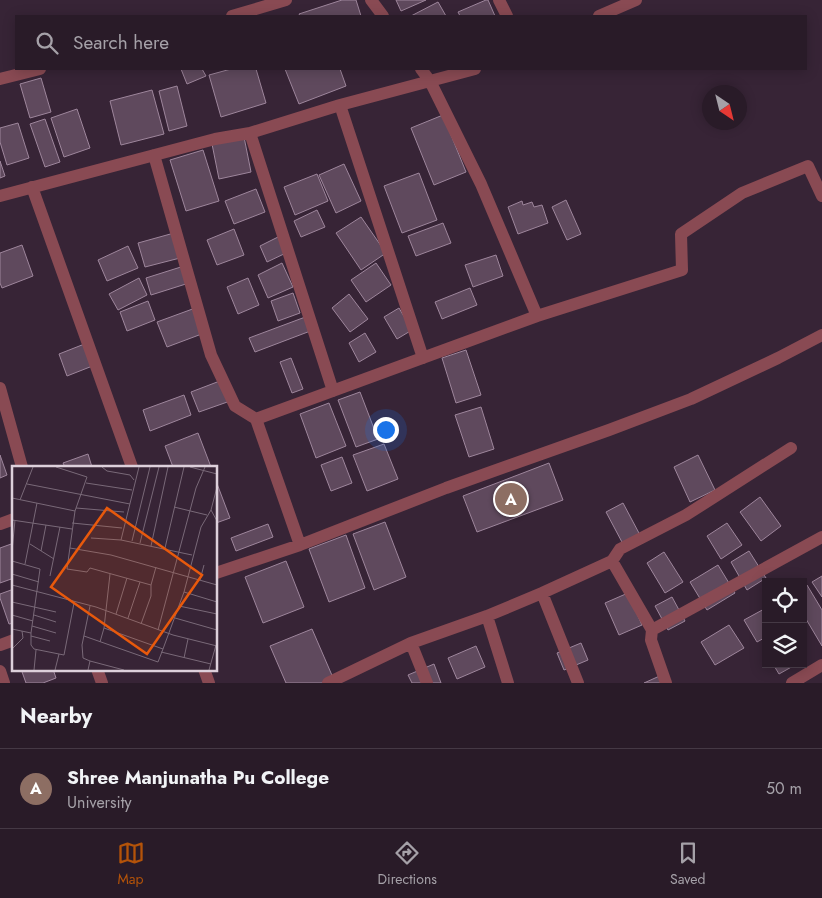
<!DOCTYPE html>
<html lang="en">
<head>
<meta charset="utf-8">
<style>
  body { margin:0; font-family:Jost,sans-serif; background:#352834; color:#f1f3f6 }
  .controls { position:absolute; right:15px; bottom:15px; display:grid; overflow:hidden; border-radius:0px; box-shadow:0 2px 12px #0003 }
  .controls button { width:45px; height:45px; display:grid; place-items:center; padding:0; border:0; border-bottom:1px solid #453945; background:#291b28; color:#f1f3f6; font:25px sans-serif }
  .compass { position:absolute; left:702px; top:85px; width:45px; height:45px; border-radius:50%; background:#291b28; box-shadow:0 2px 12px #0003; rotate:145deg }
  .you { position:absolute; left:385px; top:429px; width:18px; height:18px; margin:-12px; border:4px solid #fff; border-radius:50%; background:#1a73e8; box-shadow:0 0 0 8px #1a73e833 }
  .badge { display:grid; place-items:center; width:32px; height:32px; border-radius:50%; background:#b45309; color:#fff; font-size:16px; font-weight:700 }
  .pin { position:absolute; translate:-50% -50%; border:2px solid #fff; box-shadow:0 1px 5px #0006 }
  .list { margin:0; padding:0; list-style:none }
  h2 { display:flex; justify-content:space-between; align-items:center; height:65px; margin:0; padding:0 20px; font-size:21px }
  h2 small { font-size:16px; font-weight:400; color:#a5a1a8 }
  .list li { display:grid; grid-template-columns:32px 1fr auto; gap:15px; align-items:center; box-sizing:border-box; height:80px; padding:0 20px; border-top:1px solid #453945 }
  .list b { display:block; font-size:19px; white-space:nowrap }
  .list p { margin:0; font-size:16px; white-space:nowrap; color:#a5a1a8 }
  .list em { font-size:16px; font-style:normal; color:#a5a1a8 }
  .icon { flex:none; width:28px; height:28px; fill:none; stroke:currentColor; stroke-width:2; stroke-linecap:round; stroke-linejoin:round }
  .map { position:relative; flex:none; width:822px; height:683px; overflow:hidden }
  .search { position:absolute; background:#291b28; box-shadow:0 2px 12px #0003; left:15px; right:15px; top:15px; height:55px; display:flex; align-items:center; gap:12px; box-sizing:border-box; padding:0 18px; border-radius:0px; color:#a5a1a8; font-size:19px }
  .sheet { height:145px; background:#291b28 }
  nav { display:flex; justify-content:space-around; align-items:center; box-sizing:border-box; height:70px; border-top:1px solid #453945; background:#291b28; font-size:14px; color:#a5a1a8 }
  nav a { display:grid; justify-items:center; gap:2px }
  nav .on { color:#b45309 }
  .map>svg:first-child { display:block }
</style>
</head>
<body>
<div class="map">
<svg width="822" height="683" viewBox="0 0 822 683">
  <rect width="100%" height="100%" fill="#372436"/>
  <path fill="#5f495d" stroke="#9e869c" d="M342,0h14l5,16h-61l-1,-2z
    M396,0h30l-25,11z
    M486,0h2l7,16h-35l-2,-4z
    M438,2l8,14h-35z
    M181,69h21l4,7 -19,8z
    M231,69h25l10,34 -45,14 -12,-42z
    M285,69h55l6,17 -47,18z
    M41,78l10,34 -21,6 -10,-34z
    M177,86l10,40 -18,5 -10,-40z
    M152,90l12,44 -43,11 -11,-44z
    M77,109l13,39 -26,9 -13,-39z
    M443,115l23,57 -32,13 -23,-57z
    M45,119l15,43 -15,5 -15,-43z
    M18,123l11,35 -22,7 -7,-23v-14z
    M244,137l7,35 -32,7 -7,-35z
    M203,150l16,51 -33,10 -16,-51z
    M0,161l5,15 -5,2z
    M344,164l17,37 -25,12 -17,-38z
    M419,173l18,47 -35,13 -18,-47z
    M317,174l11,27 -33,14 -11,-28z
    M256,189l9,23 -31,12 -9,-23z
    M566,200l15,34 -14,6 -15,-33z
    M522,201l1,4 9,-3 2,5 8,-2 6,18 -30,11 -10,-27z
    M317,210l8,17 -24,10 -7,-16z
    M361,217l25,36 -25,17 -25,-37z
    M443,223l8,20 -35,13 -8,-20z
    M234,229l10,26 -27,10 -10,-25z
    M174,233l6,25 -35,9 -7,-24z
    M278,237l8,16 -19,9 -7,-16z
    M22,245l11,31 -31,12 -2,-5v-30z
    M128,246l10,22 -31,13 -9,-21z
    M496,255l7,21 -30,11 -8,-22z
    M282,263l11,24 -25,11 -10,-23z
    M376,263l15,22 -25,17 -15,-22z
    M184,266l5,17 -38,12 -5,-17z
    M139,278l8,17 -29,15 -9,-16z
    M248,278l11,27 -21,9 -11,-27z
    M470,288l7,17 -35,14 -7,-17z
    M293,293l7,20 -22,8 -7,-20z
    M349,294l19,25 -18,13 -18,-24z
    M148,301l7,19 -28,11 -7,-19z
    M198,307l9,25 -40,15 -10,-25z
    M399,308l13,22 -15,9 -13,-22z
    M308,316l5,14 -58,22 -6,-14z
    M365,333l11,19 -17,10 -10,-19z
    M87,343l8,22 -28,11 -8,-22z
    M466,350l15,45 -25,8 -14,-45z
    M291,358l12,31 -11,4 -12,-31z
    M225,379l8,21 -34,12 -8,-20z
    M360,392l18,47 -22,8 -18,-47z
    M184,395l7,20 -41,16 -7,-21z
    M329,403l17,43 -30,12 -16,-44z
    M481,407l13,42 -25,8 -14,-42z
    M198,433l13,34h-38l-8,-21z
    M384,444l14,35 -31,12 -14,-36z
    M88,454l4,13h-27l-2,-4z
    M0,455l7,20 -7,3z
    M698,455l17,35 -25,12 -16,-35z
    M342,457l10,26 -21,8 -10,-26z
    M549,463l14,37 -86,32 -14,-36z
    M216,481l14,37 -14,5z
    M760,497l21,29 -20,15 -21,-29z
    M623,503l17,32 -17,9 -17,-32z
    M385,522l21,55 -32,13 -21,-56z
    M727,523l15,22 -21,14 -14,-23z
    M268,524l5,13 -37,14 -5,-13z
    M346,535l19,53 -36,14 -20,-53z
    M14,543v35l-14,5v-35z
    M749,551l17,27 -19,12 -16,-28z
    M664,552l19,30 -18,11 -18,-30z
    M286,561l18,46 -41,16 -18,-46z
    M718,565l17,28 -28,17 -17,-28z
    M822,576v21l-10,-15z
    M807,585l15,25v36l-19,-32v-27z
    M14,589v34l-5,1 -9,-26v-4z
    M628,593l14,32 -23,10 -14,-32z
    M672,597l13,24 -17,9 -13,-24z
    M766,608v29l-9,5 -13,-22z
    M729,625l15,23 -29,17 -14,-23z
    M312,629l22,51 -8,3h-40l-16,-37z
    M581,643l7,17 -24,10 -7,-17z
    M476,646l9,21 -28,12 -9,-21z
    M434,664l7,19h-29l-4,-8z
    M773,664h22v1l-16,9z
    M21,669h32l3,9 -13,5h-17z
    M664,674l4,9h-24z"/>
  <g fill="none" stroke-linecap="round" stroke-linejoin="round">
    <path stroke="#894a53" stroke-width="12" d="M371,0l12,16
      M499,0l8,16
      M232,16l54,-16
      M599,16l37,-16
      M421,69l9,12 51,103 56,132
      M0,79l40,-10
      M340,105l83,253
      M250,133l83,258
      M154,155l57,200 24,51 21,13
      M32,187l100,280
      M0,196l215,-57 35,-6 90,-28 135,-36
      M0,388l22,79
      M0,524l14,-5
      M300,545l-44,-126 281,-103 145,-46 -1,-36 61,-41 66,-27 14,30
      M612,561l40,69 -1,10 15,43
      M216,573l84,-28 146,-57 163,-58 82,-31 87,-41 44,-23
      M542,593l36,90
      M487,616l21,67
      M652,630l170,-93
      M411,643l16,40
      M0,645l14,-5
      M97,669l5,14
      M204,669l5,14
      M0,671l4,12
      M328,683l83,-40 76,-27 55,-23 70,-32 8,-12 66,-34 105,-67
      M792,683l30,-18"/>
  </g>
  <g transform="translate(12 466)">
    <rect width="205" height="205" fill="#372436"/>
    <path fill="none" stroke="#796978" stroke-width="1" d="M44,1l31,10 -12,34 -8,58 20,3 3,-4 61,17 5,-18M90,1l5,4 23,4 4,5M178,1l27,7M74,17l46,7M15,18l103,20M205,21l-6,23 6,11M0,32l63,13M8,34l13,-33M162,41l33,8M64,42l48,4M0,54l60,9M60,57l50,5M79,72l30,2 71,15M109,74l18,-73M120,75l18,-74M128,77l19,-76M18,78l24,15M139,80l17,-79M58,82l41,7 106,30M153,82l19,-81M0,85l3,-31M29,85l5,-26M0,95l28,8 -9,64v12l3,4 30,6 10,-52M13,98l12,-61M0,108l27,8M38,110l10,-49M188,114l4,-15M0,119l84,22 77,28 44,11M172,126l33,10M0,136l44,10M167,140l38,8M104,148l11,-36M0,149l21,6M22,149l22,7M116,152l12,-36M163,152l42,12M129,158l10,-28v-11M20,160l24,7M92,162l6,-54M0,163l19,4M146,164l38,-142 9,-21M19,170l19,5M72,170l74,26 5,-13 -59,-21 -4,14M0,183l11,-11 -1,-7M151,183l21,-57 17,-65 10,-17M149,186l50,12M172,192l4,-19M78,195l34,9M22,204l2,-20M43,204l4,-16M76,204l2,-9 -7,-3 -1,-13 8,-39M197,204l7,-25"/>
    <path fill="#e8590c" fill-opacity="0.15" stroke="#e8590c" stroke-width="2.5" d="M95,42l95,67 -55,79 -96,-67z"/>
    <rect width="205" height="205" fill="none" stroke="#ddd0db" stroke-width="2.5"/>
  </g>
</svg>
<div class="controls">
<button><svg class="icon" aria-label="locate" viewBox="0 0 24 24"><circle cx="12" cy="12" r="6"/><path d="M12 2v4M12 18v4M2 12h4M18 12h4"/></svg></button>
<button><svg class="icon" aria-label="layers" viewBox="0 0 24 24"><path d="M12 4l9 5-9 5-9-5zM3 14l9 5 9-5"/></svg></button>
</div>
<svg class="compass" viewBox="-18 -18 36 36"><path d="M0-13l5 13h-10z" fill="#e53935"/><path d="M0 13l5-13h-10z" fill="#a5a1a8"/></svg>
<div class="you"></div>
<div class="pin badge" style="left:511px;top:499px;background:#8d6e63">A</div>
<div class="search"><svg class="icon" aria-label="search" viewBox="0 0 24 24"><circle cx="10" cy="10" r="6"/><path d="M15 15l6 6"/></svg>Search here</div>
</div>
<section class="sheet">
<h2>Nearby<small></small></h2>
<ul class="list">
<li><span class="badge" style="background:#8d6e63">A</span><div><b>Shree Manjunatha Pu College</b><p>University</p></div><em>50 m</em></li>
</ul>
</section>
<nav>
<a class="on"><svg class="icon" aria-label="map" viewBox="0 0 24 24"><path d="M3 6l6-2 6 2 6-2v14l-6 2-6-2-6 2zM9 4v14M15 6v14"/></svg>Map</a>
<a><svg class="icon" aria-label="directions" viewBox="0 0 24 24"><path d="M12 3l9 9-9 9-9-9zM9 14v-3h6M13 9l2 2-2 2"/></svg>Directions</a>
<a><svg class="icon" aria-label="saved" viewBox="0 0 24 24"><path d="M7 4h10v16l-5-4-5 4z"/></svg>Saved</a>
</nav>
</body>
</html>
